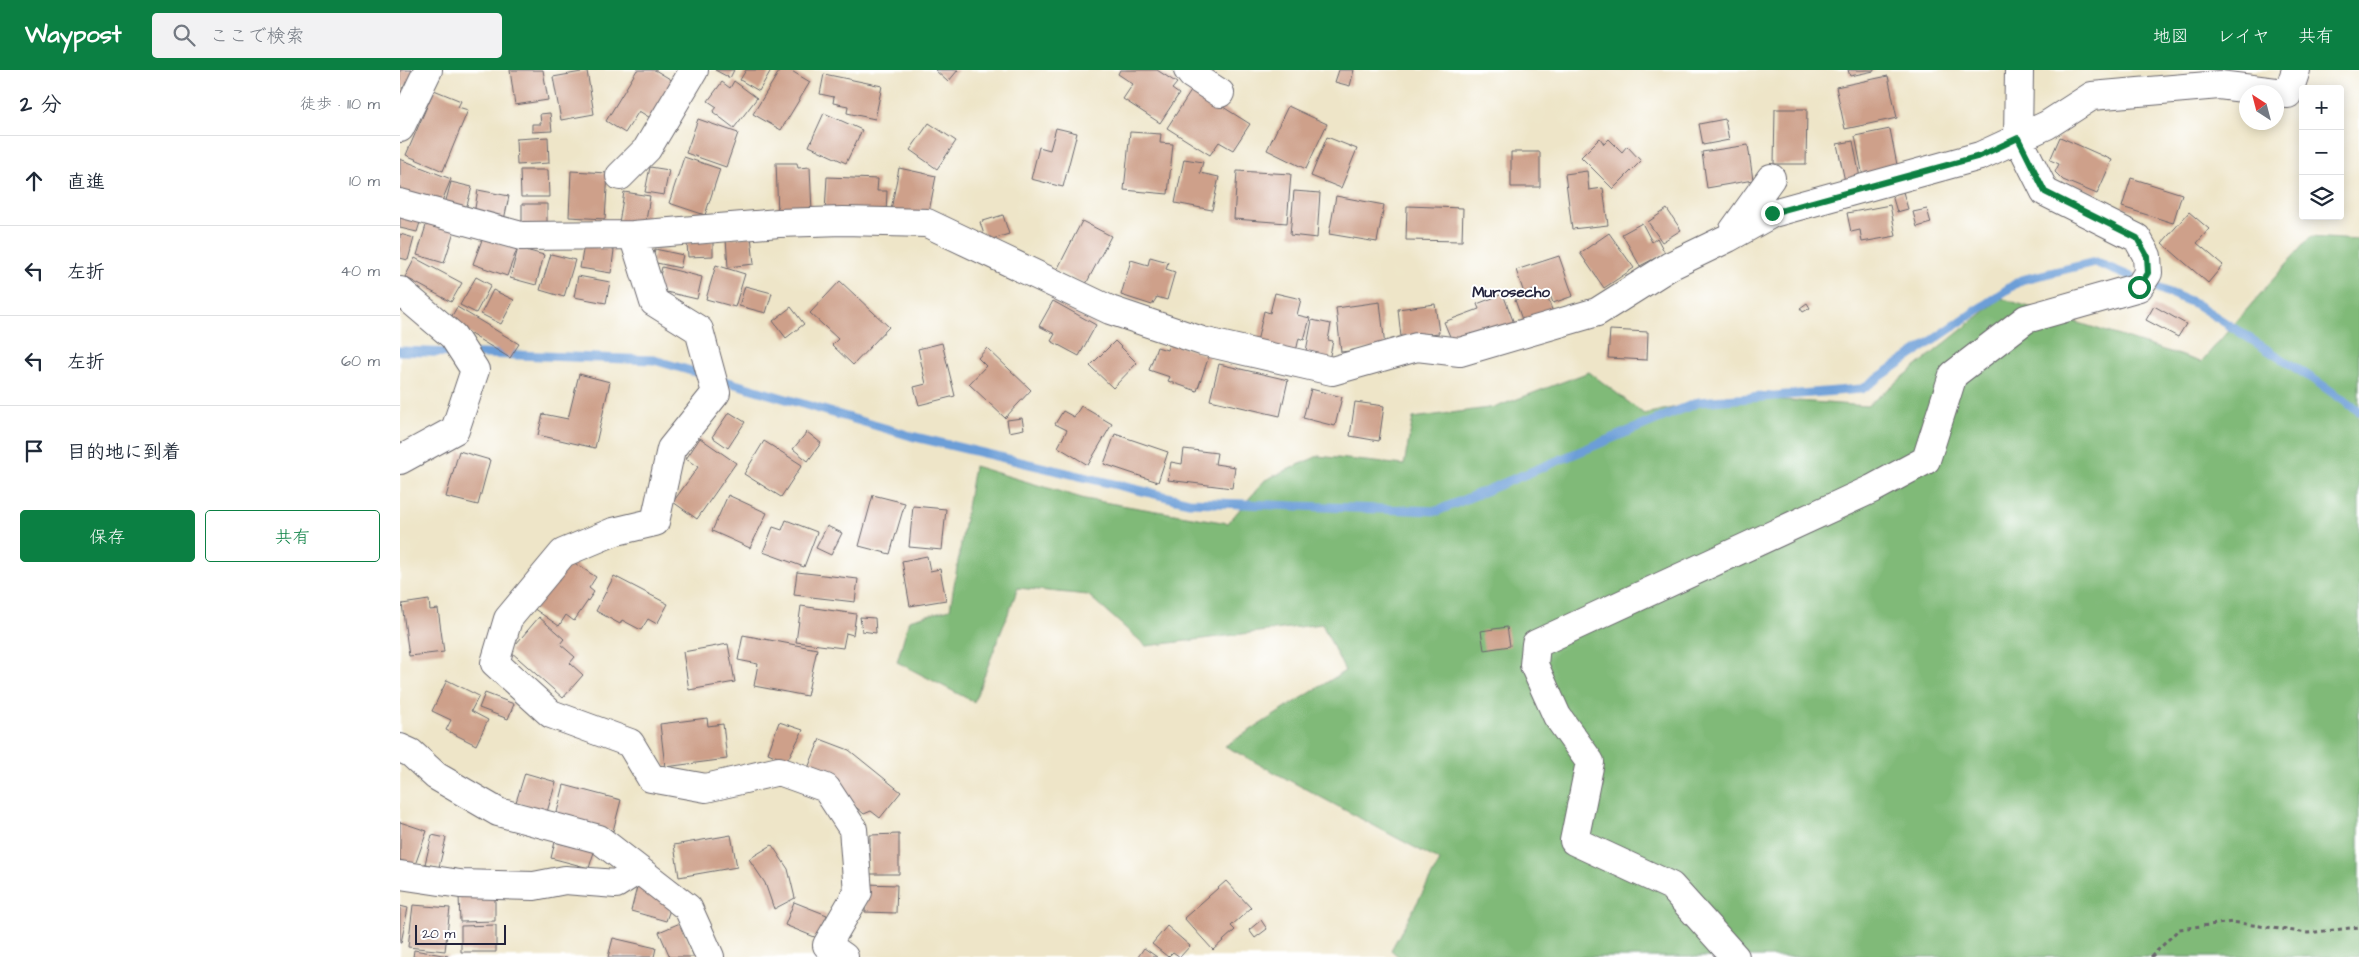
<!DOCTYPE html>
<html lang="ja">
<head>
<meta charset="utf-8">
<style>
  body { margin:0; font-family:"Architects Daughter","Klee One",sans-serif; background:#f2f2f3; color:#1f2937 }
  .controls { position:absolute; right:15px; top:15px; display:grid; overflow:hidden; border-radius:5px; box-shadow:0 2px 12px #0003 }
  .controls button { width:45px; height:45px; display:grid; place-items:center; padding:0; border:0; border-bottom:1px solid #e0e1e3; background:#fff; color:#1f2937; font:25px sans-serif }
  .compass { position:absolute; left:1839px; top:15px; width:45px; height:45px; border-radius:50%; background:#fff; box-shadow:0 2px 12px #0003; rotate:324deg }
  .scale { position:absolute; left:15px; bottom:12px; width:91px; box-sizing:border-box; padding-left:5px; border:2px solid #22223b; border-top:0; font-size:14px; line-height:18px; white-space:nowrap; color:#22223b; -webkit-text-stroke:4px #fff; paint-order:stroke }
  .stop { position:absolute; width:15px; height:15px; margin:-11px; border:4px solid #0b8043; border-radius:50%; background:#fff }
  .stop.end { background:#0b8043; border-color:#fff; box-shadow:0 1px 5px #0008 }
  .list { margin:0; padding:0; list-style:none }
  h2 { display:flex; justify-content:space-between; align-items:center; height:65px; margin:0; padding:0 20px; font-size:21px }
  h2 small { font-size:16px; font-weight:400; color:#747a83 }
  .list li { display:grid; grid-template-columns:32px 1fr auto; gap:15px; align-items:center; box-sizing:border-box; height:90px; padding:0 20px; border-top:1px solid #e0e1e3 }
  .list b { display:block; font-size:19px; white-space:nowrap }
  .list em { font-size:16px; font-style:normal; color:#747a83 }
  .actions { display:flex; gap:10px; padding:15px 20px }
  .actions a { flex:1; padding:11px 0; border:1px solid #0b8043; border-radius:5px; text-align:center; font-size:18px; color:#0b8043 }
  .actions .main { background:#0b8043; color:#fff }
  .icon { flex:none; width:28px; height:28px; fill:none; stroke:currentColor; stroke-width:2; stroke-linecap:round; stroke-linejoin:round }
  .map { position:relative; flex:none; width:1959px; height:887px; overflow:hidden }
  header { display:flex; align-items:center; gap:30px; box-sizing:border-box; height:70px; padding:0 25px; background:#0b8043; color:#fff }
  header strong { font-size:24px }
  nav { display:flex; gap:28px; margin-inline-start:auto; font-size:18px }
  .search { width:350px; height:45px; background:#f2f2f3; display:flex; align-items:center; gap:12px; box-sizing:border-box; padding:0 18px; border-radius:5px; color:#747a83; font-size:19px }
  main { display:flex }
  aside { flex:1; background:#fff }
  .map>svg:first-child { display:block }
</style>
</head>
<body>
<header>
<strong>Waypost</strong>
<div class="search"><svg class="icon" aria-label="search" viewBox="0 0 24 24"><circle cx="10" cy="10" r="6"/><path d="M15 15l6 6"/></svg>ここで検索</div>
<nav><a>地図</a><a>レイヤ</a><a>共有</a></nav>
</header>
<main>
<aside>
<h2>2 分<small>徒歩 · 110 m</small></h2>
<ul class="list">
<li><svg class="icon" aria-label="ahead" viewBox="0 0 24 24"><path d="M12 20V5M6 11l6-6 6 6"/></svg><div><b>直進</b></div><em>10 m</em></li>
<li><svg class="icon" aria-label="left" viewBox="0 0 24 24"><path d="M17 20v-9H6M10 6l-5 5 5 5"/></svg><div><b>左折</b></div><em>40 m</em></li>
<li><svg class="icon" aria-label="left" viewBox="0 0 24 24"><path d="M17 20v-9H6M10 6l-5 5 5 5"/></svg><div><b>左折</b></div><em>60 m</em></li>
<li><svg class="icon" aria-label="arrive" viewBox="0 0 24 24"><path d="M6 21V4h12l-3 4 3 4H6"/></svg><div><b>目的地に到着</b></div></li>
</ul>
<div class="actions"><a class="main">保存</a><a>共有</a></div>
</aside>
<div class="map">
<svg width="1959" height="887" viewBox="0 0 1959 887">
  <rect width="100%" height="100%" fill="#fff"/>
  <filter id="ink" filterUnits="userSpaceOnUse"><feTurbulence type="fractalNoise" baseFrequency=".02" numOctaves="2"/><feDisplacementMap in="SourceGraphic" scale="10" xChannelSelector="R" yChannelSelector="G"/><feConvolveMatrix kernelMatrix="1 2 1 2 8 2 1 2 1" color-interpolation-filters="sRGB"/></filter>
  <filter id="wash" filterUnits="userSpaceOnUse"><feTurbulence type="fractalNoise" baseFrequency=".0096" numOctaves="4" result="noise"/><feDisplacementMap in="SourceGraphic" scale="20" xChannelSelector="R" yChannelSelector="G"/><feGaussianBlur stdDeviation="1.12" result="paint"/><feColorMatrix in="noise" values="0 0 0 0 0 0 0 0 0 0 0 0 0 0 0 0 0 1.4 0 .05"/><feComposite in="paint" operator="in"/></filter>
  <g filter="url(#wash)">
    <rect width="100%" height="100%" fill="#eee5c8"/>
    <path fill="#80ba78" stroke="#516e5a" d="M1910,167l49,3v717h-960l-8,-7 49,-89 -215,-115 120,-75 -23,-47 -176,22 -58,-51 -70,-7 -44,114 -77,-40 12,-42 41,-11 24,-143 111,33 143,24 37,-43 53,-24 86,9 9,-47 83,-11 93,-35 55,42 84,-18 139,10 134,-108 200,64z"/>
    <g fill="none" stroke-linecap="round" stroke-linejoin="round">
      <path stroke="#6c9ed7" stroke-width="9" d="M0,281l254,9 257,76 278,66 248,9 262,-109 163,-13 159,-109 74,-18 101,42 120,77 43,30"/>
    </g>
    <g id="blocks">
      <path fill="#cea08a" d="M0,0h17l-5,11 -10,7 6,8 -8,5z
        M110,0h33l5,30 -33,5z
        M237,0h18l20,12 -23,37 -13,-8 -14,22 -19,-12z
        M315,0h19l-4,8z
        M346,0h25l-12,21 -19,-11z
        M380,0h10l20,12 -29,48 -28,-16z
        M535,0h23l-10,12z
        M720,0h37l20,13 -5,6 7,5 -19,29 -37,-24 10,-15 -15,-10z
        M939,0h15l-4,16 -15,-4z
        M1448,0h26v1l-24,5z
        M187,1l7,43 -33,6 -8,-43z
        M424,4l58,12 -7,33 -28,-6 1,-7 -15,-3 1,-6 -14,-3z
        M1488,6l9,42 -52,11 -9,-42z
        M334,11l23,17 -23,30 -21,-16 4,-5 -9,-6 14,-19 8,6z
        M793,18l57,36 -17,26 -14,-8 -9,13 -43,-27z
        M34,20l27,11 -3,6 10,3 -25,61 -37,-16z
        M888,36l39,18 -21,45 -39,-19z
        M1375,39h32l-1,55h-32z
        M150,43l2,18 -20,1v-8h9l-1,-10z
        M424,43l38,17 -16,33 -37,-17z
        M298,49l40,14 -12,34 -40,-14z
        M1325,49l4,21 -26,5 -4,-21z
        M529,53l27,18 -19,28 -27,-19z
        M656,58l21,5 -14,54 -32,-8 8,-32 11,3z
        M1490,59l9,46 -35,7 -9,-46z
        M730,62l31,2 -1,9 13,1 -5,50 -44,-4z
        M148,67l1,26 -32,2 -1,-26z
        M927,67l30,12 -16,39 -30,-12z
        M1660,67l52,23 -15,34 -34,-14 -8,-8 4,-8 -9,-4z
        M1200,68l4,6 5,-5 13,13 5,-6 14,15 -28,28 -32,-32z
        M1453,71l8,42 -15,3 -9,-42z
        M1348,75l5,35 -46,8 -5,-36z
        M1111,82h29v35h-29z
        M284,87l36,12 -15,46 -36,-12z
        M0,89l51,20 -11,27 -40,-13z
        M784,89l19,3 -3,11 19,4 -7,33 -37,-7z
        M376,93h21l1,5 12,-1 2,46 -34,1z
        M250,97l19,3 -5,25 -19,-3z
        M499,98l37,8 -8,41 -37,-7z
        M120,100h28l1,27h-28z
        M171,101l37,2 -3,46 -36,-2z
        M837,101l54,3 -4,49 -53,-4z
        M1187,101l2,19 14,-2 5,37 -36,4 -7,-55z
        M427,107l51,2 -1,12h10l-1,24 -61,-3z
        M1731,108l51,16 -9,29 -51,-16z
        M51,112l21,5 -6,22 -21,-5z
        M78,120l31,6 -5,24 -30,-6z
        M894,121l26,2 -3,45 -27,-3z
        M224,122l26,4 -5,31 -26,-4z
        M1503,122l5,17 -11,3 -5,-17z
        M936,126l48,9 -7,37 -48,-8z
        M122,134h25v26l-25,-1z
        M1490,135l6,31 -34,6 -2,-12 -9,2 -4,-19z
        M1007,136l56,2 -1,33 -56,-1z
        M1267,139l14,21 -19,12 -14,-20z
        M1527,139l4,14 -14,4 -4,-15z
        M0,141l22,5 -5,16 -17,-4z
        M1789,142l20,17 -12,14 26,22 -15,18 -46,-40z
        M603,145l6,19 -23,7 -6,-19z
        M28,149l27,9 -11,35 -27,-8z
        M682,151l29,15 -25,48 -29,-14z
        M1242,153l10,19 5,-4 8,15 -25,13 -18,-32z
        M1209,163l25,35 -30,20 -24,-35z
        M0,164l14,4 -6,22 -8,-2z
        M351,166l3,28 -26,3 -2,-28z
        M83,167l34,12 -10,27 -34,-12z
        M313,171v15l-25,1 -1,-14z
        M184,175l30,5 -3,23 -31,-5z
        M118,178l26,7 -8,30 -26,-7z
        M255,179l28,6 -3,13 -28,-6z
        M151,184l24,6 -11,37 -24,-7z
        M1159,186l14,40 -20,7 -4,-11 -12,4 -2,-6 -11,3 -8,-23z
        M750,187l18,5 -2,7 9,3 -8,28 -10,-3 -5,8 -31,-10 10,-35 17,5z
        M15,188l47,25 -11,19 -46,-25z
        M316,195l29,9 -10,33 -29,-8z
        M262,197l40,10 -5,22 -40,-9z
        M178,206l32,6 -4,21 -32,-6z
        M76,207l15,8 -15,28 -16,-8z
        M440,211l49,46 -36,38 -21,-20 6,-6 -28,-26z
        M345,216l27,7 -6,20 -27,-7z
        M93,220l21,10 -13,24 -20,-10z
        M875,223l26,6 -4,16 13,3 -6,22 -5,-2 -4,18 -39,-10 8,-35 6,2z
        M1133,223l3,6 11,-3 8,22 -30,10 -10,-28z
        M1103,224l12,32 -61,20 -10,-24 35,-13 -2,-5z
        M653,231l43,24 -17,31 -28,-15 4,-7 -16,-8z
        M980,232l5,45 -44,5 -5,-44z
        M1407,233l3,5 -7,4 -3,-4z
        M1035,234l4,29 -38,4 -3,-28z
        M1754,236l32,18 -8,13 -32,-17z
        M57,237l62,37 -9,14 -61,-37z
        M391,237l13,17 -18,14 -13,-17z
        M912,250l19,4 -3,16 5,1 -4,19 -24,-4z
        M1210,260l38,2 -1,28 -39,-2z
        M715,271l22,22 -24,25 -23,-22z
        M542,273l13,53 -36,9 -5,-18 12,-3 -8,-35z
        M770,273l39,13 -12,35 -29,-10 2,-4 -21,-7 8,-23 10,3z
        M587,278l44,42 -26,28 -36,-34 17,-18 -8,-8z
        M819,294l69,16 -8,36 -70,-16z
        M179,304l31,8 -15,66 -57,-13 5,-21 25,5z
        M911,319l31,8 -7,29 -32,-8z
        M955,332l29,4 -5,35 -29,-5z
        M681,336l31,18 -24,41 -30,-18 9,-17 -12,-6 8,-13 11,6z
        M329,342l16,10 -17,26 -16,-11z
        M622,348l2,11 -15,3 -2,-12z
        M407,362l14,11 -13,18 -15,-12z
        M715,364l53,18 -10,30 -54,-18z
        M300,368l36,25 -39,56 -24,-17 25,-35 -12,-8z
        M364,371l38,24 -21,32 -37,-23z
        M784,379l33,4 -2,11 20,3 -3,21 -64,-8 3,-18 11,2z
        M59,381l31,9 -12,45 -32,-8z
        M328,425l39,18 -17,35 -38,-17z
        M473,425l32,8 -15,51 -31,-8z
        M513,436l33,3 -4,41 -33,-3z
        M386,450l31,12 -13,35 -41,-15 10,-25 9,3z
        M427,456l15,7 -11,22 -15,-7z
        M527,486l3,15 10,-2 6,31 -36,6 -8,-45z
        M167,488l29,19 -7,11 5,4 -20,29 -8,-6 -7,11 -26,-18z
        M397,502l61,7 -3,23 -61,-7z
        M214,506l54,28 -11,20 -9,-5 -7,11 -19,-10 -2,4 -24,-13z
        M29,530l1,10 8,-1 6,43 -35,4 -7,-52z
        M401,536l55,8 -3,21 -7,-2 -3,15 -47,-6z
        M139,547l25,22 -4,5 15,13 -5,6 13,12 -20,23 -53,-47z
        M460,547l15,1 1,15 -14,-2z
        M1107,557l3,19 -26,4 -3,-19z
        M343,565l74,14 -10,47 -53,-10 4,-22 -20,-4z
        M328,574l7,38 -46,8 -6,-38z
        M47,610l32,16 -8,15 17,9 -12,25 -30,-15 5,-10 -19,-9z
        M85,623l29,11 -6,15 -29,-11z
        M307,648l1,8 15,-2 4,35 -62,8 -5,-43z
        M379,652l24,8 -16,31 -19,-8z
        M420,669l29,11 52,42 -21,26 -9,-7 -7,3 -37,-32 -21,-9z
        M125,703l31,9 -9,30 -31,-10z
        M164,715l57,15 -8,31 -57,-15z
        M0,752l27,9 -12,34 -15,-5z
        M499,764v40h-29v-39z
        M32,765l14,3 -7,29 -14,-3z
        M331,765l6,32 -58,10 -5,-32z
        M155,772l39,10 -5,16 -38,-10z
        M372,775l16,24 7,29 -21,11 -9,-26 -16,-24z
        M826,811l25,27 -20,18 4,4 -22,20 -29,-32z
        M466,814l31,1 -1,28 -31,-1z
        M237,817l37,11 -8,23 -35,-10z
        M59,826h36v25l-35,1z
        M394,832l33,13 -10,23 -32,-13z
        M13,835l37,3 -5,43 -37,-4z
        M0,836l8,2 -7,35h-1z
        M861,850l6,9 -12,9 -6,-8z
        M280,853l14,34h-24l-11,-25z
        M96,855v27h-35v-26z
        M767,856l23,20 -10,11 -7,-5 -5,5 -16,-13z
        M213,868l43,10 -2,9h-46z
        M744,878l13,9h-19z
        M14,880l34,6v1h-35z"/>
    </g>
  </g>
  <g filter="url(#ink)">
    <use href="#blocks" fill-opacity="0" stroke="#69666c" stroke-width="1"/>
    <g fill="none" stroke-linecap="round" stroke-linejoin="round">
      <defs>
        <path id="minor" d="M788,0l4,5 28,18
          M1876,23l12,1 8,-24
          M0,58l28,-58
          M220,106l27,-27 47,-79
          M0,133l121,33 112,-1 146,-12 64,-2 84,2 183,87 92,31 130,30 85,-24 43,5 137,-40 73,-46 58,-28 45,-25 207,-57 67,-31 45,-29 127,-11 57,7
          M1333,161l38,-53
          M233,165l21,67 45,28 17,63 -45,56 -16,73 -42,10 -50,21 -55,66 -13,44 56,51 79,29 21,35 55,10 73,-17 47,17 27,41 5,63 -31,53 17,12
          M0,221l53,45 22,34 -20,60 -55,30
          M0,678l11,5 25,23 62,36 101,27 89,69 22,49
          M0,805l60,9 74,2 31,-6 51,4 22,-14
          M1335,887l-64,-71 -97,-45 16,-79 -33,-46 -23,-51 2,-21 336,-155 54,-29 27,-85 73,-56 113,-32 9,-14 -1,-17 -10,-18 -92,-46 -27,-54 1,-68"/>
      </defs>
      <use href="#minor" stroke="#69666c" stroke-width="30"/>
      <path stroke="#69666c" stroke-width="3" stroke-dasharray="4 4" stroke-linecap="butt" d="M1751,887l28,-28 53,-7 76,11 51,-6"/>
      <use href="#minor" stroke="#fff" stroke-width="28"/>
    </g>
  </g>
  <g fill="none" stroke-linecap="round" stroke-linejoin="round" filter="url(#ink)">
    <path stroke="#0b8043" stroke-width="6" d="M1372,143l208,-57 38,-18 27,54 92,46 10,18 1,17 -9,14"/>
  </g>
  <g text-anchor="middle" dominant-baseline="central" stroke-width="4" stroke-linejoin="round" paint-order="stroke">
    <g font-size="15" font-weight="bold" fill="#22223b" stroke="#fff">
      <text x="1111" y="222">Murosecho</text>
    </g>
  </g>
</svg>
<div class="controls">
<button>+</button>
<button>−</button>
<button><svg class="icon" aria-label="layers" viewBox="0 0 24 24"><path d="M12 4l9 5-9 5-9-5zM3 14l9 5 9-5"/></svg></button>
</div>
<svg class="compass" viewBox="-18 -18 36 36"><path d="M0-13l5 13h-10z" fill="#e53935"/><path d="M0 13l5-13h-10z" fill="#747a83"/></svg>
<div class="scale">20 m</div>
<div class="stop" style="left:1739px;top:217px"></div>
<div class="stop end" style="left:1372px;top:143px"></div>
</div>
</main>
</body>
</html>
